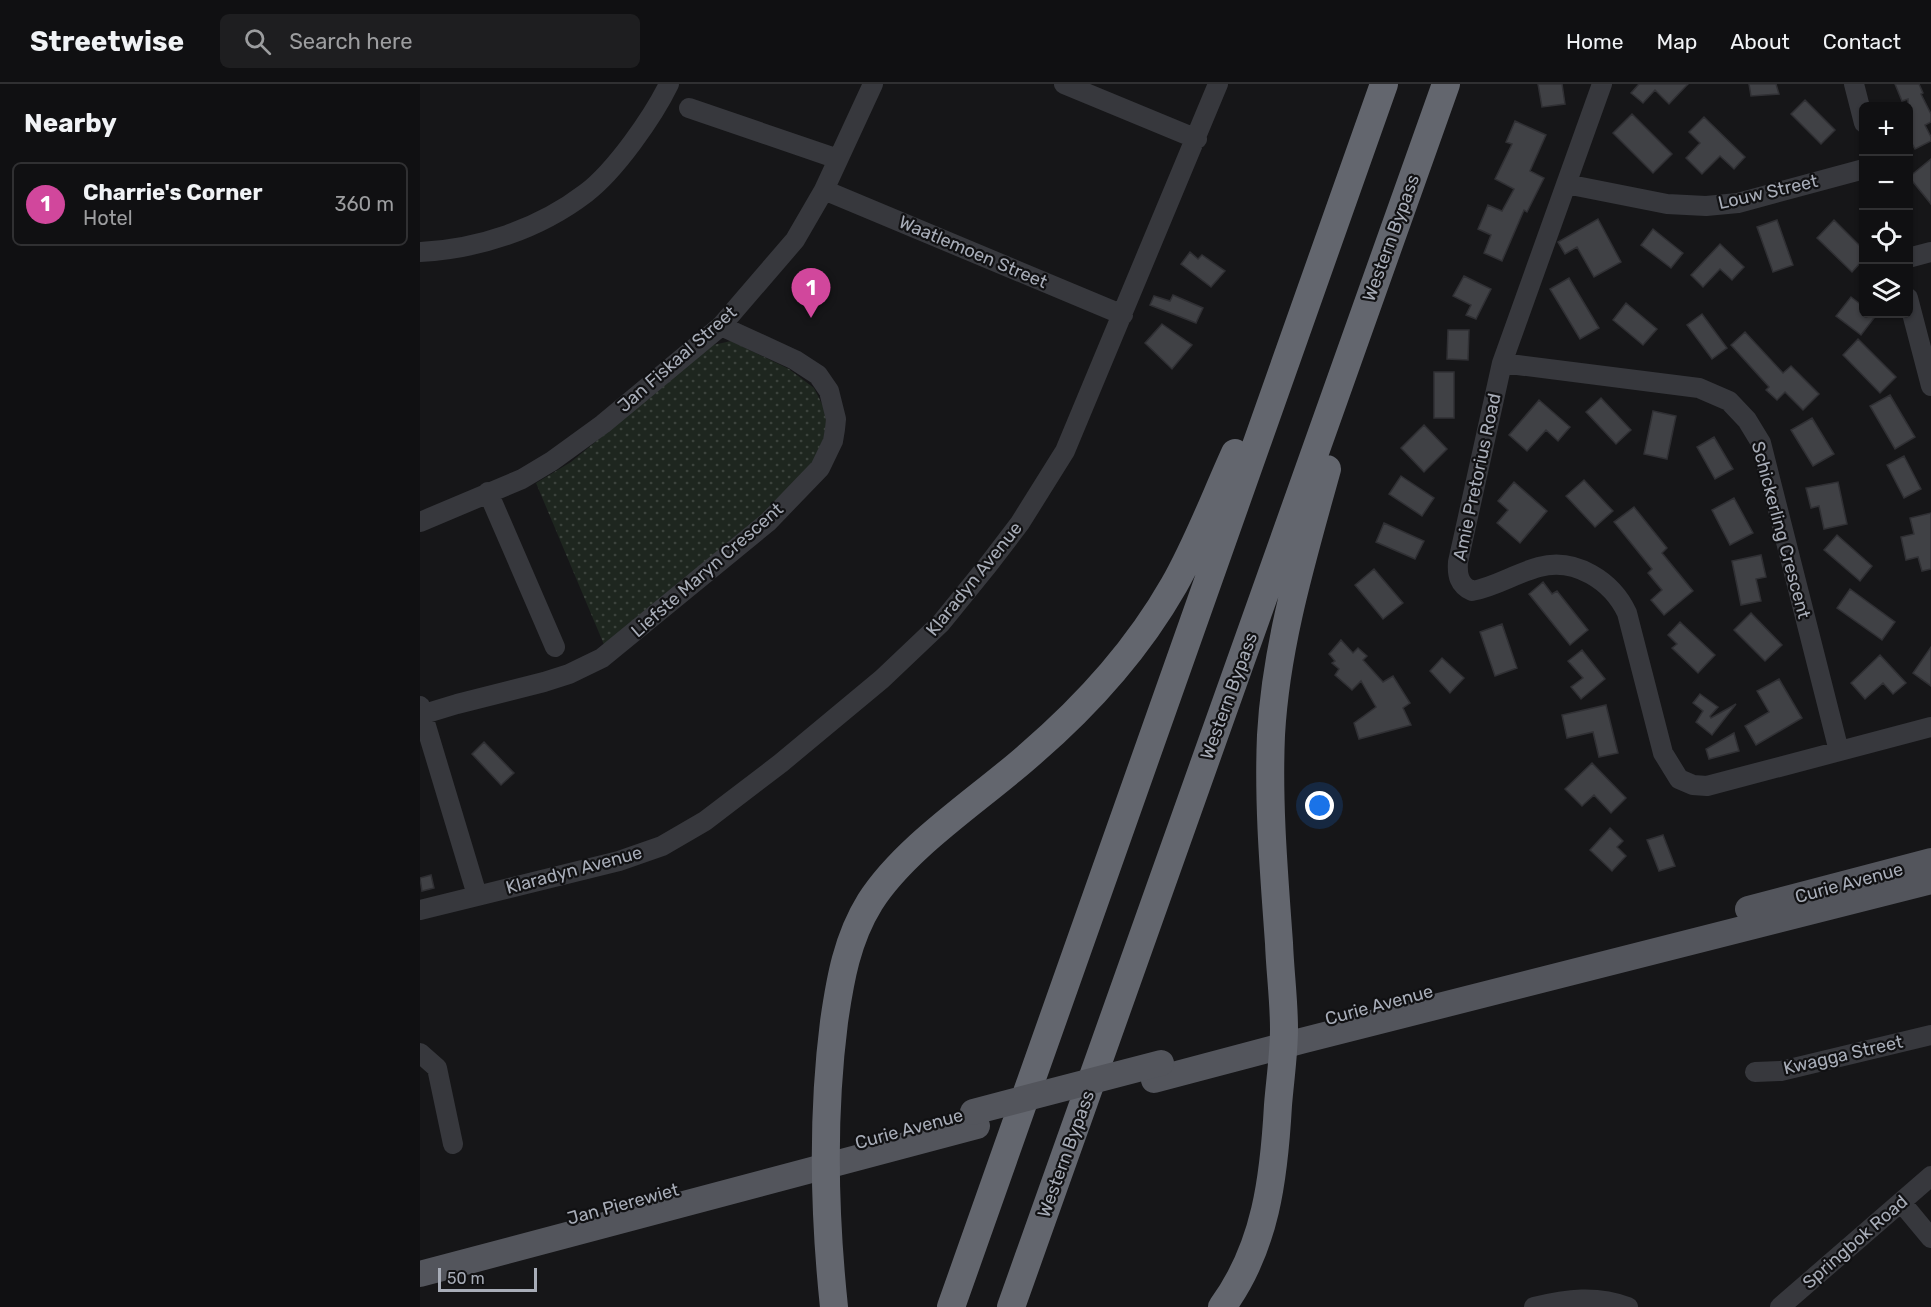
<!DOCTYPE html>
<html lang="en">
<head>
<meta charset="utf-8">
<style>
  body { margin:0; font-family:Rubik,sans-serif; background:#1e1e20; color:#f1f3f6 }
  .controls { position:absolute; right:18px; top:18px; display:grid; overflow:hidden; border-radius:9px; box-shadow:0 2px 4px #0004 }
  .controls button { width:54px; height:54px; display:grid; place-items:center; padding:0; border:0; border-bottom:2px solid #303032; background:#101012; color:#f1f3f6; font:30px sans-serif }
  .scale { position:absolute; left:18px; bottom:15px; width:99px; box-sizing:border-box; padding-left:6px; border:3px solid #a8adb8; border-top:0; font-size:16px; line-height:21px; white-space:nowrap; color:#a8adb8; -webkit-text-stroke:4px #111113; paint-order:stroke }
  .you { position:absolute; left:900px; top:722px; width:21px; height:21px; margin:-15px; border:4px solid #fff; border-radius:50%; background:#1a73e8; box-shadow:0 0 0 9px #1a73e833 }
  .badge { display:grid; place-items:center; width:39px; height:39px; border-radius:50%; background:#1a73e8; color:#fff; font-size:20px; font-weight:700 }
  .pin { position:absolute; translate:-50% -50px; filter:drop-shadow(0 2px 3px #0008) }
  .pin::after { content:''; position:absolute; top:32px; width:21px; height:18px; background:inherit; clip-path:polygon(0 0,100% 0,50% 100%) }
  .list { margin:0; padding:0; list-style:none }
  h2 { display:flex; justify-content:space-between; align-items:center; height:78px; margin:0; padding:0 24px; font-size:26px }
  h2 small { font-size:20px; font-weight:400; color:#9c9d9f }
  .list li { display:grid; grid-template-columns:39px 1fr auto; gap:18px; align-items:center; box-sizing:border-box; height:84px; margin:0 12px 12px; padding:0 12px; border:2px solid #303032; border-radius:9px }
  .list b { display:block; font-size:22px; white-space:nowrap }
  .list p { margin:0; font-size:20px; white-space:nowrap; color:#9c9d9f }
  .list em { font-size:20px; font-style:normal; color:#9c9d9f }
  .icon { flex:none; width:33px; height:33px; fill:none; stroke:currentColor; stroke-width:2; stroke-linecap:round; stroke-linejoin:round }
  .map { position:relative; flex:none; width:1511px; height:1223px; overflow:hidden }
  header { display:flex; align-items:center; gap:36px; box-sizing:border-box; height:84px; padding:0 30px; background:#101012; border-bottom:2px solid #303032 }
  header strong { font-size:28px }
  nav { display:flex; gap:33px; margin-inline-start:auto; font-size:21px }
  .search { width:420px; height:54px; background:#1e1e20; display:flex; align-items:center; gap:15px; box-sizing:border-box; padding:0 21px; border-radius:9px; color:#9c9d9f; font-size:22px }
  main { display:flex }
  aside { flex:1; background:#101012 }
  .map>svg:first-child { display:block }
</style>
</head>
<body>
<header>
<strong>Streetwise</strong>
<div class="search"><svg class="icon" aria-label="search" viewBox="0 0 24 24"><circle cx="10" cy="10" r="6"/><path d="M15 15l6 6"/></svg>Search here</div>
<nav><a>Home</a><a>Map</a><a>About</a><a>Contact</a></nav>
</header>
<main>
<aside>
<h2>Nearby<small></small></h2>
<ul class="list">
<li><span class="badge" style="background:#d1479c">1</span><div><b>Charrie's Corner</b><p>Hotel</p></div><em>360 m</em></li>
</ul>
</aside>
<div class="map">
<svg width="1511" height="1223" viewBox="0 0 1511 1223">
  <defs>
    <pattern id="grass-dots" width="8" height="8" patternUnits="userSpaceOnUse" patternTransform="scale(1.5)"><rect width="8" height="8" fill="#1e261f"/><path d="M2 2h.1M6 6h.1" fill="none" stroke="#3c433d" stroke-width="1.8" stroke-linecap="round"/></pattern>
  </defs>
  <rect width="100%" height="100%" fill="#161618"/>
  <path fill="url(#grass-dots)" d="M311,257l58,28 25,19 11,22 3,20 -21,43 -36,37 -166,137 -69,-164 35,-21 142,-117z"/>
  <path fill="#404145" stroke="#303034" stroke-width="1.5" d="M1118,0h24l3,20 -23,3z
    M1219,0h49l-19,20 -14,-14 -12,13 -12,-10z
    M1329,0h27l3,10 -28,2z
    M1475,0h24l4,9 -2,1 10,20v8l-6,3 6,12v4l-16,8 -7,-12v-38l-6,2z
    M1385,16l30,30 -14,14 -30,-30z
    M1212,30l40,40 -19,19 -40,-40z
    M1284,33l41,40 -11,12 -14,-13 -18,18 -16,-16 14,-15 -11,-11z
    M1095,37l31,14 -16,36 14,7 -17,34 -3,-2 -22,51 -18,-8 7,-18 -13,-6 10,-24 14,6 12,-22 -19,-10 17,-35 -6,-2z
    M1511,75v45l-22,-27z
    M1178,135l23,43 -27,15 -17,-30 -12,7 -7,-12z
    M1357,136l16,45 -20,7 -16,-45z
    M1414,136l29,29v11l-11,12 -35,-34z
    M1233,145l30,24 -12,15 -30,-23z
    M1300,160l24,23 -12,13 -12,-11 -17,18 -12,-12z
    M770,168l8,7 4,-4 23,16 -14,16 -30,-23z
    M1044,192l27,13 -15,30 -10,-4 5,-10 -18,-9z
    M1149,194l30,50 -19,11 -30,-50z
    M753,211l30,13 -7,15 -46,-18 4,-9 16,5z
    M1431,213l12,9v8h14l-16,21 -25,-19z
    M1206,219l31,26 -14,16 -30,-25z
    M1282,230l25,34 -15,11 -25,-34z
    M742,240l30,21 -20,24 -27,-26z
    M1028,246h21l-1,30 -21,-1z
    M1325,248l38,41 8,-7 28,28 -16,16 -18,-18 -8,8 -11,-10 3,-3 -38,-42z
    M1438,255l38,38 -16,16 -37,-38z
    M1014,288h20v46h-20z
    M1470,311l25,42 -20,12 -25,-43z
    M1181,314l30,32 -15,14 -30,-32z
    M1119,316l31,27 -12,14 -12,-11 -19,21 -18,-16z
    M1233,327l23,5 -9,43 -23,-5z
    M1392,334l22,36 -21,12 -22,-36z
    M1004,341l23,24 -23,23 -23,-24z
    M1294,353l19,32 -18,10 -18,-32z
    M1484,372l17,33 -17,9 -17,-33z
    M981,392l33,22 -12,18 -33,-22z
    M1164,396l29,31 -18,16 -29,-31z
    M1094,398l33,29 -27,32 -23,-20 11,-13 -10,-9z
    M1418,398l9,42 -23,5 -5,-23 -8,2 -5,-20z
    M1314,414l19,35 -23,12 -18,-35z
    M1214,423l33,41 -5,5 31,38 -29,24 -13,-15 11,-10 -14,-17 4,-4 -38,-47z
    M1511,429v56l-9,2 -4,-14 -12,3 -5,-23 13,-3 -4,-16z
    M964,439l40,18 -9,18 -39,-17z
    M1417,451l35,31 -12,15 -36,-31z
    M1341,471l5,22 -10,2 5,22 -20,4 -9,-44z
    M954,485l29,34 -20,16 -28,-34z
    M1123,498l9,12 5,-3 31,39 -18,15 -41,-51z
    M1430,505l45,33 -13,18 -45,-32z
    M1331,529l31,32 -17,16 -31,-31z
    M1260,538l35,33 -17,18 -26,-25 5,-4 -9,-9z
    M1082,540l15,44 -22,8 -15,-44z
    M921,556l12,13 5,-5 9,8 -4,4 20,22 10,-6 17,27 -7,5 8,17 -52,14 -5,-16 22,-16 -15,-26 -9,9 -17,-15 4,-6 -7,-6 3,-2 -6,-7z
    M1511,563v39l-18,-13z
    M1162,566l23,29 -24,20 -10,-12 12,-9 -15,-17z
    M1460,571l26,28 -13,11 -10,-11 -18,16 -14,-16z
    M1022,574l22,20 -14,15 -20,-22z
    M1359,595l23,39 -46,27 -11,-19 24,-14 -12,-21z
    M1280,610l18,13 -8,9 1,2 25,-14 -24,31 -16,-13 7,-11 -10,-8z
    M1186,621l12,48 -19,4 -6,-25 -26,6 -5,-23z
    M1314,649l5,18 -30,8 -3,-10z
    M64,658l30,31 -13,12 -29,-31z
    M1172,679l34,35 -15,15 -17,-18 -12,11 -17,-17z
    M1190,744l13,13 -6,6 9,9 -14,15 -22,-21z
    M1243,751l12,31 -16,5 -12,-31z
    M11,791l3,13 -12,3 -2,-13z"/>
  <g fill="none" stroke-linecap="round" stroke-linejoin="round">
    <path stroke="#37383d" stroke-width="20" d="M644,0l133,55
      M1182,0l-100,279 -44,199c-1,13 1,23 14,29 23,-4 44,-18 67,-24 36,-10 73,14 88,46l36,140 16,26 14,6 14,1 224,-59
      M1434,0l10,39
      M269,24l149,51
      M1146,100l101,20 39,2 32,-3 126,-34
      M404,106l299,125
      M0,168c59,-3 119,-23 166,-59 29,-22 67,-76 83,-109
      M1488,174l23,-6
      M1488,214l23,88
      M1082,279l197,25 30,13 18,19 14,23 78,308
      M68,408l67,155
      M0,438l102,-43 30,-18 51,-37 118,-98 74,-86 29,-50 49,-106
      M0,622l57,189
      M4,630l33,-10 87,-22 25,-8 33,-16 166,-136 52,-54 13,-27 2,-12 1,-10 -7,-28 -11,-16 -23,-15 -74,-34
      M0,826l199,-49 43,-15 43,-25 76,-58 101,-84 59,-56 47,-58 32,-42 45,-72 153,-367
      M0,969l17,15 16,76
      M1335,988l26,-1 150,-36
      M1481,1118l30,36
      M1114,1223c33,-8 62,-12 94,0
      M1360,1223l151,-131"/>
    <path stroke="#53555c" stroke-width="26" d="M1328,825l183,-48
      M734,996l147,-39 630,-160
      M0,1190l557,-148"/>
    <path stroke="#63666e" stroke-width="28" d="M414,1223c-10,-95 -12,-191 0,-285 6,-42 13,-83 36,-120 35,-55 108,-102 158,-146 56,-48 109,-106 146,-171 24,-42 41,-88 61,-132
      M531,1223l433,-1223
      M591,1223l435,-1223
      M802,1223c44,-60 52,-130 56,-202 2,-25 6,-51 6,-76 0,-29 -4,-58 -5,-86 -5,-70 -11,-139 -8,-208 5,-91 32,-179 56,-266"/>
    <path stroke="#53555c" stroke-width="26" d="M553,1028l188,-49"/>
  </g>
  <g text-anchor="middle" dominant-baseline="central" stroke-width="4.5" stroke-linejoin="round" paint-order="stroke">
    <g font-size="18" fill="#a8adb8" stroke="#111113">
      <text transform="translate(1348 108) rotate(-13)">Louw Street</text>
      <text transform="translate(971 154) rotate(-70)">Western Bypass</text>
      <text transform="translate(553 168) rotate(23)">Waatlemoen Street</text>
      <text transform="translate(257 275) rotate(-41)">Jan Fiskaal Street</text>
      <text transform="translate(1057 393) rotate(-78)">Amie Pretorius Road</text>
      <text transform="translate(1361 446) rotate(75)">Schickerling Crescent</text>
      <text transform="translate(287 486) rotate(-41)">Liefste Maryn Crescent</text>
      <text transform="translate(554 495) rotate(-51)">Klaradyn Avenue</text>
      <text transform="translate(809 612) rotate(-70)">Western Bypass</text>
      <text transform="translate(154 786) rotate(-15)">Klaradyn Avenue</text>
      <text transform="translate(1429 799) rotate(-15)">Curie Avenue</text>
      <text transform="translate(959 921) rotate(-15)">Curie Avenue</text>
      <text transform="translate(1423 971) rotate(-13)">Kwagga Street</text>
      <text transform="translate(489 1045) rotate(-15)">Curie Avenue</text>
      <text transform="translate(646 1070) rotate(-70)">Western Bypass</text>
      <text transform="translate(203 1120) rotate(-15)">Jan Pierewiet</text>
      <text transform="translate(1435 1158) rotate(-41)">Springbok Road</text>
    </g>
  </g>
</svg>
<div class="controls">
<button>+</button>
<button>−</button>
<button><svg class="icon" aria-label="locate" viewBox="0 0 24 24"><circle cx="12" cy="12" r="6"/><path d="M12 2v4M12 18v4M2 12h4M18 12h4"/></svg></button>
<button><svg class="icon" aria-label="layers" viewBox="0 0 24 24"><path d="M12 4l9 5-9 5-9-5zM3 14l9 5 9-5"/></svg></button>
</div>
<div class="scale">50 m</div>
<div class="you"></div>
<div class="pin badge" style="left:391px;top:234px;background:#d1479c">1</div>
</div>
</main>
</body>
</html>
